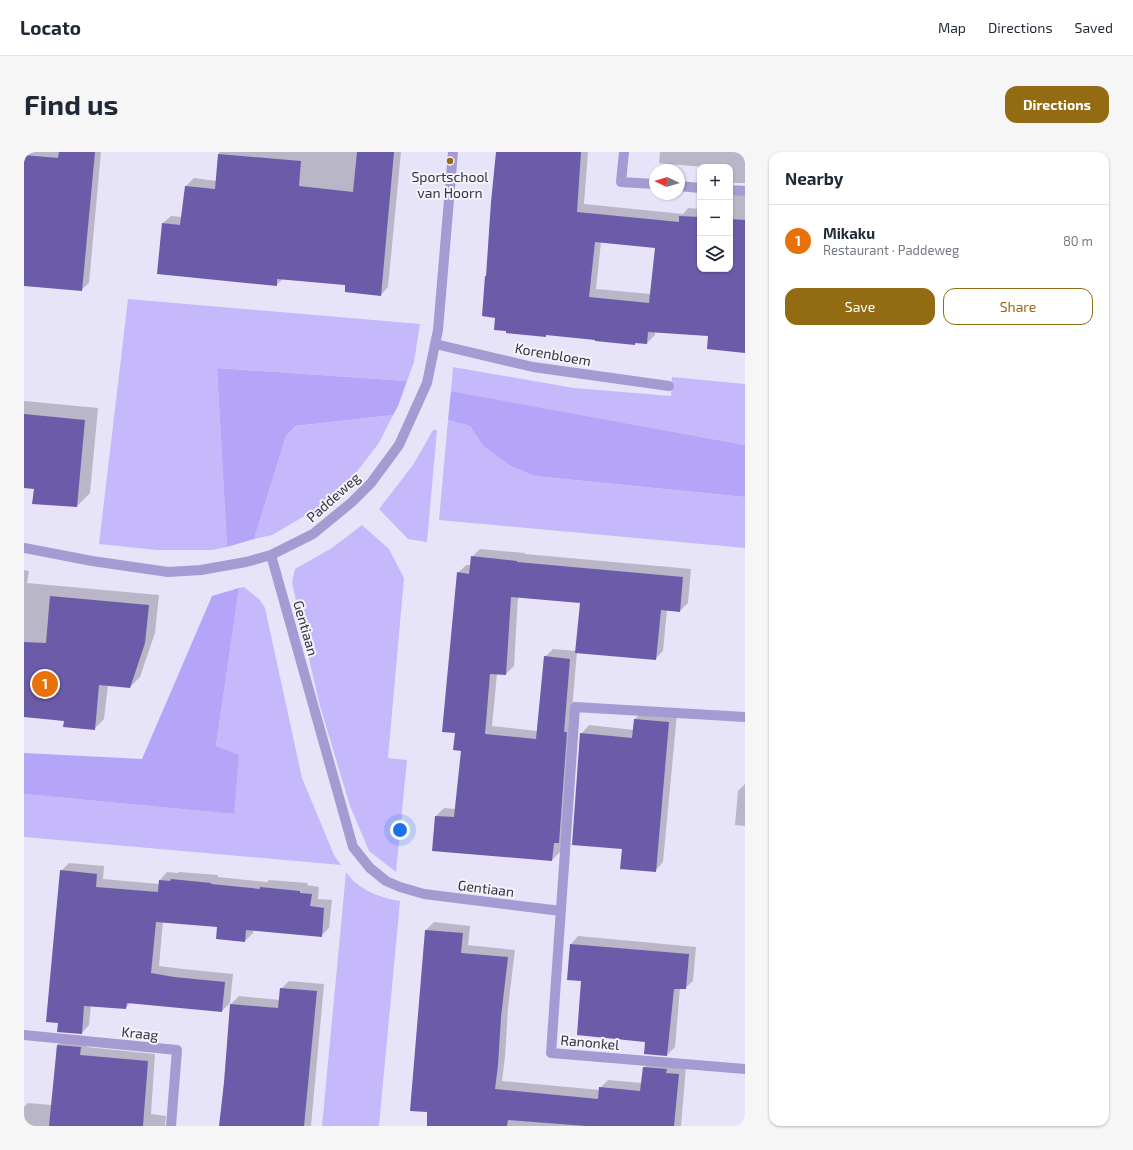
<!DOCTYPE html>
<html lang="en">
<head>
<meta charset="utf-8">
<style>
  body { margin:0; font-family:"Exo 2",sans-serif; background:#f6f6f7; color:#1f2937 }
  .controls { position:absolute; right:12px; top:12px; display:grid; overflow:hidden; border-radius:8px; box-shadow:0 1px 3px #0004 }
  .controls button { width:36px; height:36px; display:grid; place-items:center; padding:0; border:0; border-bottom:1px solid #e0e1e3; background:#fff; color:#1f2937; font:20px sans-serif }
  .compass { position:absolute; left:625px; top:12px; width:36px; height:36px; border-radius:50%; background:#fff; box-shadow:0 1px 3px #0004; rotate:274deg }
  .you { position:absolute; left:376px; top:678px; width:14px; height:14px; margin:-10px; border:3px solid #fff; border-radius:50%; background:#1a73e8; box-shadow:0 0 0 6px #1a73e833 }
  .badge { display:grid; place-items:center; width:26px; height:26px; border-radius:50%; background:#926b13; color:#fff; font-size:13px; font-weight:700 }
  .pin { position:absolute; translate:-50% -50%; border:2px solid #fff; box-shadow:0 1px 4px #0006 }
  .list { margin:0; padding:0; list-style:none }
  h2 { display:flex; justify-content:space-between; align-items:center; height:52px; margin:0; padding:0 16px; font-size:17px }
  h2 small { font-size:13px; font-weight:400; color:#747a83 }
  .list li { display:grid; grid-template-columns:26px 1fr auto; gap:12px; align-items:center; box-sizing:border-box; height:72px; padding:0 16px; border-top:1px solid #e0e1e3 }
  .list b { display:block; font-size:15px; white-space:nowrap }
  .list p { margin:0; font-size:13px; white-space:nowrap; color:#747a83 }
  .list em { font-size:13px; font-style:normal; color:#747a83 }
  .actions { display:flex; gap:8px; padding:12px 16px }
  .actions a { flex:1; padding:9px 0; border:1px solid #926b13; border-radius:12px; text-align:center; font-size:14px; color:#926b13 }
  .actions .main { background:#926b13; color:#fff }
  .icon { flex:none; width:22px; height:22px; fill:none; stroke:currentColor; stroke-width:2; stroke-linecap:round; stroke-linejoin:round }
  .map { position:relative; flex:none; width:721px; height:974px; overflow:hidden; border-radius:12px }
  header { display:flex; align-items:center; gap:24px; box-sizing:border-box; height:56px; padding:0 20px; background:#fff; border-bottom:1px solid #e0e1e3 }
  header strong { font-size:19px }
  nav { display:flex; gap:22px; margin-inline-start:auto; font-size:14px }
  .intro { display:flex; align-items:center; justify-content:space-between; box-sizing:border-box; height:96px; padding:0 24px }
  h1 { margin:0; font-size:28px }
  .button { padding:10px 18px; border-radius:12px; background:#926b13; color:#fff; font-size:14px; font-weight:700 }
  main { display:flex; gap:24px; padding:0 24px }
  aside { flex:1; background:#fff; border-radius:12px; box-shadow:0 1px 3px #0004 }
  .map>svg:first-child { display:block }
</style>
</head>
<body>
<header>
<strong>Locato</strong>
<nav><a>Map</a><a>Directions</a><a>Saved</a></nav>
</header>
<div class="intro"><h1>Find us</h1><a class="button">Directions</a></div>
<main>
<div class="map">
<svg width="721" height="974" viewBox="0 0 721 974">
  <rect width="100%" height="100%" fill="#e7e4f9"/>
  <path fill="#c5b9fc" d="M104,147l292,25 -6,38 -7,19 -190,-13 10,179 -15,3h-55l-58,-6z
    M429,215l121,21 97,8 1,-19 73,7v61l-294,-54z
    M369,263l-14,28 -24,31 -35,33 -48,28 -18,4 32,-103 11,-10z
    M424,268l22,6 13,20 26,19 25,11 211,21v51l-306,-28z
    M409,278h4l-10,112 -19,-3 -29,-30 34,-44z
    M338,373l27,24 15,29 -16,180 19,2 -11,112 -27,-21 -19,-45 -30,-100 -20,-86 -8,-38 3,-13 37,-21z
    M220,435l16,13 5,8 37,170 32,77 7,10 -317,-28v-43l210,20 -18,-68 23,-158z
    M322,720c11,17 34,26 54,29l-21,225h-57z"/>
  <path fill="#b5a5f9" d="M193,216l190,13 -9,25 -5,9 -97,11 -10,10 -32,103 -27,8z
    M427,239l294,54v52l-211,-21 -25,-11 -26,-19 -13,-20 -22,-6z
    M215,436l-23,158 23,9 -5,59 -210,-20v-41l118,6 70,-163z"/>
  <path fill="#0003" fill-rule="evenodd" d="M0,0h77l-12,131 -8,7 -57,-5z
    M195,0h182l-13,135 -7,8 -35,-10 -63,-6 -7,6 -113,-62 8,-7 11,1 4,-31 8,-8 23,3z
    M473,0h91l-4,52 99,10 5,-6 12,1v60h30v-102h-27l-44,-4 1,-11h85v31h-14l4,5 10,1v162l-36,-16 -54,-4v4l-8,8 -10,-1 -2,2 -88,-10 -2,2zM577,90l55,5 -5,47 -55,-5z
    M0,249l74,7 -8,85 -13,13 -42,-18 -11,-1z
    M456,397l45,4v1l166,15 -3,34 -8,8 -13,-1 -4,41 -8,8 -78,-7 -17,200 -8,8 -116,-44 8,-8 12,1 6,-59 -6,-18 2,-159 8,-8h5l1,-8zM494,445l63,5 -5,49 -23,-2 -8,8 -8,74 -45,-5 5,-52h9l8,-8z
    M0,418l5,1 -2,12 132,12 -4,38 -15,44 -10,10 -22,-2 -4,34 -10,10 -29,-9 -41,-4z
    M619,559l34,3 -14,148 -8,9 -74,-137 8,-9 45,5 1,-11z
    M721,632v42l-10,-1 3,-34z
    M45,711l35,3 -1,13 56,5 1,-4 7,-8 11,1 1,-1 39,3v2l49,5 2,-2 39,3 -1,2 12,2 -1,12 14,1 -3,28 -8,8 -68,-6v3l-8,8 -27,-15 -55,-5 -4,45 24,3 50,5 -3,29 -8,8 -91,-9 -6,6 -34,-3 -2,20 -7,8 -21,-162z
    M410,770l36,4 -2,19 47,5 -7,58 -3,49 -3,24 98,9v-2l8,-8 34,3 2,-15 7,-8 35,7 -5,59h-253l-2,-196z
    M554,784l118,11 -3,34 -8,7h-5l-5,59 -8,8 -22,-2 1,-12 -64,-61 -11,-36z
    M265,829l35,3 -13,142h-91l11,-122 8,-8 41,4 1,-11z
    M41,885l23,3 -1,7 68,7 -4,60 15,2 -1,10h-141v-19l4,-4 24,2 5,-60z"/>
  <path fill="#6c5ba9" fill-rule="evenodd" d="M35,0h36l-13,139 -58,-5v-131l34,3z
    M333,0h37l-13,144 -36,-4v-7l-68,-6v7l-120,-12 5,-51 18,2 5,-39 30,3 3,-35 83,7 -2,25 54,6z
    M472,0h85l-4,60 102,10v-6l21,1v52h30v-50l15,1v133l-38,-4 1,-13 -60,-4 -1,12 -12,-1v2l-40,-4v-1l-49,-5v2l-40,-4v-2l-12,-1 1,-12 -13,-2 3,-40h1l5,-74zM571,90l60,6 -6,55 -60,-6z
    M0,262l61,6 -8,87 -45,-3 2,-15 -10,-1z
    M447,404l46,5v1l166,15 -3,35 -19,-2 -5,50 -81,-7 5,-50 -69,-6 -5,78 -16,-1 -5,60 51,5 8,-83 26,3 -6,73h3l-8,111h-5l-2,18 -120,-10 3,-35 19,1 7,-66 -8,-1 2,-17 -13,-1 15,-160 12,2z
    M26,444l99,9 -4,38 -15,45 -31,-3 -4,45 -32,-3 1,-6 -40,-4v-75l22,1z
    M610,567l35,3 -13,150 -36,-3 2,-20 -50,-4 8,-112 52,5z
    M36,718l37,4 -1,13 62,5 1,-12 11,1 1,-2 40,4v1l49,5v-2l40,4v2l12,1 -2,12 14,2 -2,29 -76,-7 -1,12 -29,-3 1,-12 -61,-5 -5,51 23,4 51,5 -3,30 -95,-9 -1,6 -42,-3 -2,28 -25,-2 1,-9 -12,-1z
    M401,778l38,3 -2,20 47,4 -7,60 -3,48 -3,24 103,10 1,-12 41,4 3,-24 24,2 -1,4 13,1 -5,52h-88l-78,-6 -1,6h-80v-14l-17,-1z
    M546,792l119,10 -3,35h-12l-7,67 -23,-2 1,-12 -68,-7 4,-54 -14,-1z
    M256,836l37,3 -13,135h-85l5,-43 6,-79 48,4z
    M33,893l24,2 -1,8 68,6 -5,65h-94z"/>
  <g fill="none" stroke-linecap="round" stroke-linejoin="round">
    <path stroke="#a59bd3" stroke-width="10" d="M600,0l-3,30 34,2
      M655,34l21,2
      M706,38l15,1
      M411,192l98,23 136,19
      M0,396l68,13 76,11 33,-2 45,-8 25,-7 42,-21 39,-32 19,-19 28,-38 28,-62 11,-53 15,-178
      M247,403l82,292 17,21 16,13 14,6 24,7 137,17
      M721,565l-170,-10 -24,346 194,16
      M0,883l153,15 -6,76"/>
  </g>
  <circle fill="#926b13" stroke="#f4f3fc" stroke-width="1.5" cx="426" cy="9" r="4"/>
  <g text-anchor="middle" dominant-baseline="central" stroke-width="4" stroke-linejoin="round" paint-order="stroke">
    <g font-size="14" fill="#35343c" stroke="#f4f3fc">
      <text x="426" y="24">Sportschool<tspan x="426" dy="16">van Hoorn</tspan></text>
    </g>
    <g font-size="14" fill="#35343c" stroke="#f4f3fc">
      <text transform="translate(529 202) rotate(10)">Korenbloem</text>
      <text transform="translate(309 345) rotate(-42)">Paddeweg</text>
      <text transform="translate(282 476) rotate(74)">Gentiaan</text>
      <text transform="translate(462 736) rotate(7)">Gentiaan</text>
      <text transform="translate(116 881) rotate(6)">Kraag</text>
      <text transform="translate(566 890) rotate(5)">Ranonkel</text>
    </g>
  </g>
</svg>
<div class="controls">
<button>+</button>
<button>−</button>
<button><svg class="icon" aria-label="layers" viewBox="0 0 24 24"><path d="M12 4l9 5-9 5-9-5zM3 14l9 5 9-5"/></svg></button>
</div>
<svg class="compass" viewBox="-18 -18 36 36"><path d="M0-13l5 13h-10z" fill="#e53935"/><path d="M0 13l5-13h-10z" fill="#747a83"/></svg>
<div class="you"></div>
<div class="pin badge" style="left:21px;top:532px;background:#e8710a">1</div>
</div>
<aside>
<h2>Nearby<small></small></h2>
<ul class="list">
<li><span class="badge" style="background:#e8710a">1</span><div><b>Mikaku</b><p>Restaurant · Paddeweg</p></div><em>80 m</em></li>
</ul>
<div class="actions"><a class="main">Save</a><a>Share</a></div>
</aside>
</main>
</body>
</html>
